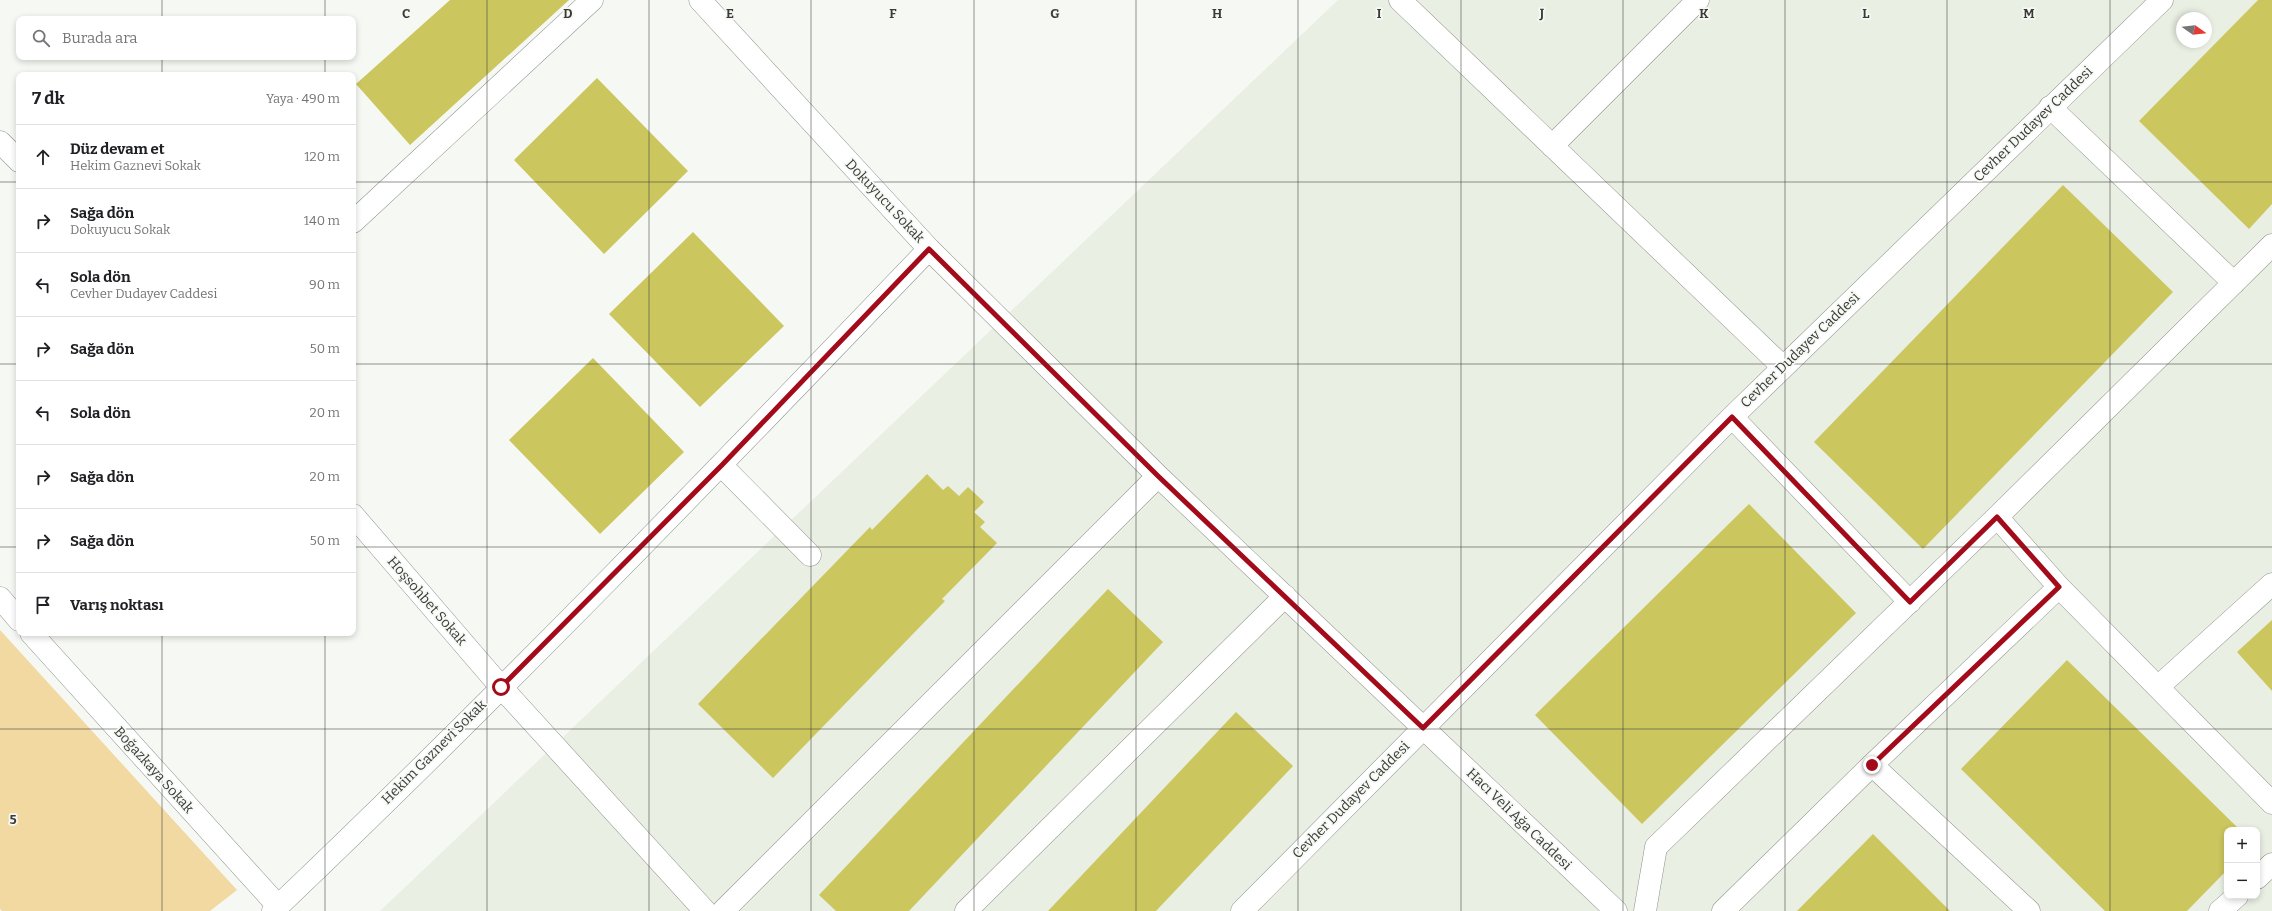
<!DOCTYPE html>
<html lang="tr">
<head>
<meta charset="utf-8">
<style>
  body { margin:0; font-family:Bitter,serif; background:#f6f6f6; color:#202124 }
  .controls { position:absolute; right:12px; bottom:12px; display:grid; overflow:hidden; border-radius:8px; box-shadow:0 2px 6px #0003 }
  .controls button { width:36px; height:36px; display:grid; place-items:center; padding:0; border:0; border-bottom:1px solid #e0e0e0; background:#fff; color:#202124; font:20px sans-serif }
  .compass { position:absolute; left:2176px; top:12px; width:36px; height:36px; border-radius:50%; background:#fff; box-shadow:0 2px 6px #0003; rotate:104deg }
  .stop { position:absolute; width:12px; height:12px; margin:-9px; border:3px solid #a40b1a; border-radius:50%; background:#fff }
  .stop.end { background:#a40b1a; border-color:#fff; box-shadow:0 1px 4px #0008 }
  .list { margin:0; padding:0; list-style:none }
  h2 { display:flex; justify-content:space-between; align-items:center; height:52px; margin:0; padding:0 16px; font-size:17px }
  h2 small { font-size:13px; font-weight:400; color:#757577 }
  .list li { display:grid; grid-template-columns:26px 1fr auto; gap:12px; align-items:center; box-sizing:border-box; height:64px; padding:0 16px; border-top:1px solid #e0e0e0 }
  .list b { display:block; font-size:15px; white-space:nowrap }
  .list p { margin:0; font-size:13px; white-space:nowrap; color:#757577 }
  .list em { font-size:13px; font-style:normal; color:#757577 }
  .icon { flex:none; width:22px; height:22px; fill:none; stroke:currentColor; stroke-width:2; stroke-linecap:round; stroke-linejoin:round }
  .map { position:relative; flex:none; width:2272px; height:911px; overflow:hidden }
  .search { position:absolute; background:#fff; box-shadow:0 2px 6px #0003; left:16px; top:16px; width:340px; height:44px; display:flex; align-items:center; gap:10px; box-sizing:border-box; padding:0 14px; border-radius:8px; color:#757577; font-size:15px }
  .panel { position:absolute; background:#fff; box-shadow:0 2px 6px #0003; left:16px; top:72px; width:340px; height:564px; border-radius:8px }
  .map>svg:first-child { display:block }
</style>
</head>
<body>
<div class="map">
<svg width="2272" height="911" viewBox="0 0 2272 911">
  <rect width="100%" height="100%" fill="#f6f9f3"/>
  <path fill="#e9efe3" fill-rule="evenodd" d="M1338,0h934v911h-1892zM2182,18h24v24h-24zM2227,830h30v66h-30z"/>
  <path fill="#f2d8a1" d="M0,630l237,260 -27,21h-208l-2,-2z"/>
  <path fill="#cbc65e" d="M450,0h119l-159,145 -54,-61z
    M2258,0h14v204l-23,25 -110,-108z
    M597,78l91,93 -84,83 -90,-94z
    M2063,185l110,107 -250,257 -109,-107z
    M693,232l91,94 -84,81 -91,-93z
    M593,358l91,94 -84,82 -91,-94z
    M927,474l16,16 5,-4 11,10 9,-9 16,15 -10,10 11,10 -5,5 17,16 -55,56 3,2 -172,177 -75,-74 172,-177 2,3z
    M1749,504l107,109 -214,211 -107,-109z
    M1108,589l55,53 -254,269h-73l-17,-16z
    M2272,620v71l-35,-39z
    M2067,660l173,170h-13v40l-40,41h-82l-144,-142z
    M1236,712l57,54 -137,145h-108z
    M1873,834l77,77h-153z"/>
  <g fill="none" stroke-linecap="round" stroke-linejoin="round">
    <defs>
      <path id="minor" d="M700,0l229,249 229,227 458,435
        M1400,0l383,367
        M2050,107l184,176
        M0,142l19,19
        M1552,146l146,-146
        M353,222l239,-222
        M1732,417l178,185
        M721,465l89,90
        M353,515l148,172 204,224
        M1997,517l62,70 213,216
        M0,598l19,22
        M31,633l247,273
        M2158,687l114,-103
        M1872,765l157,146
        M2257,878l15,-14
        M273,911c225,-214 441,-438 656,-662
        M723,911l435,-435
        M966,911l319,-315
        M1242,911l490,-494 430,-417
        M1645,911l11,-64 341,-330 275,-272
        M1723,911l149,-146 187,-178
        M2220,911l17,-15"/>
    </defs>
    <use href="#minor" stroke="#90938e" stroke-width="23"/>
    <use href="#minor" stroke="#fff" stroke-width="22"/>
  </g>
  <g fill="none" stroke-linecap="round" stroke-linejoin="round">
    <path stroke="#a40b1a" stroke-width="5" d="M501,687l221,-222 207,-216 229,227 265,252 309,-311 178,185 87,-85 62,70 -187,178"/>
  </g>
  <path fill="none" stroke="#3a3b39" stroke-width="1" stroke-opacity="0.55" d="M162,0v19M325,0v19M487,0v911M649,0v911M811,0v911M974,0v911M1136,0v911M1298,0v911M1461,0v911M1623,0v911M1785,0v911M1947,0v911M2110,0v911M162,57v18M325,57v18M0,182h19M353,182h1919M0,364h19M353,364h1919M0,547h19M353,547h1919M162,633v278M325,633v278M0,729h2272"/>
  <g text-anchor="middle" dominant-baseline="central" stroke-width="3.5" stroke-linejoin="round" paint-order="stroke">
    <g font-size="14" fill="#3a3b39" stroke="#f6f9f3">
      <text transform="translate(2033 124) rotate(-44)">Cevher Dudayev Caddesi</text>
      <text transform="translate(885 201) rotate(47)">Dokuyucu Sokak</text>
      <text transform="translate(1800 350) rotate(-44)">Cevher Dudayev Caddesi</text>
      <text transform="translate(427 601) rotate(49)">Hoşsohbet Sokak</text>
      <text transform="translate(434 752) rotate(-45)">Hekim Gaznevi Sokak</text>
      <text transform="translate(154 770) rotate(48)">Boğazkaya Sokak</text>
      <text transform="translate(1351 800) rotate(-45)">Cevher Dudayev Caddesi</text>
      <text transform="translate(1519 819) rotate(44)">Hacı Veli Ağa Caddesi</text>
    </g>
  </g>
  <g font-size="13" text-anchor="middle" font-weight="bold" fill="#3a3b39" stroke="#f6f9f3" stroke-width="3.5" stroke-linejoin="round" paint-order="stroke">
    <text x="406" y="18">C</text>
    <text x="568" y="18">D</text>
    <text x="730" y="18">E</text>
    <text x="893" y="18">F</text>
    <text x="1055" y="18">G</text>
    <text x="1217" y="18">H</text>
    <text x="1379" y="18">I</text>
    <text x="1542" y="18">J</text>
    <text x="1704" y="18">K</text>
    <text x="1866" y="18">L</text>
    <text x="2029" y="18">M</text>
    <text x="13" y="824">5</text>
  </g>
</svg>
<div class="controls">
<button>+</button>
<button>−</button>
</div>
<svg class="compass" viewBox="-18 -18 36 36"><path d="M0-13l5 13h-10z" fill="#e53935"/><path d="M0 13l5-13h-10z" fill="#757577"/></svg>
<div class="stop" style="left:501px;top:687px"></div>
<div class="stop end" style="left:1872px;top:765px"></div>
<div class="search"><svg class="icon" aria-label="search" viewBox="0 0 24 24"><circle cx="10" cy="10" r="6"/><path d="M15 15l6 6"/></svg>Burada ara</div>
<section class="panel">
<h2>7 dk<small>Yaya · 490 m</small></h2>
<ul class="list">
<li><svg class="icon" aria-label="ahead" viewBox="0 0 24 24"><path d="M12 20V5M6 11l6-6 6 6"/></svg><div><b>Düz devam et</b><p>Hekim Gaznevi Sokak</p></div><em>120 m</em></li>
<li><svg class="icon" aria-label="right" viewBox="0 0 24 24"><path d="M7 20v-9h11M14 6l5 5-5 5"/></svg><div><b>Sağa dön</b><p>Dokuyucu Sokak</p></div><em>140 m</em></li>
<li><svg class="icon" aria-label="left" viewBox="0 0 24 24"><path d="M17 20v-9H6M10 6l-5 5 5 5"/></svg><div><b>Sola dön</b><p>Cevher Dudayev Caddesi</p></div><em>90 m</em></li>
<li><svg class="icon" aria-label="right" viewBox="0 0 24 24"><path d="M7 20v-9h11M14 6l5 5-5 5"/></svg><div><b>Sağa dön</b></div><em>50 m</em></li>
<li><svg class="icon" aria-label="left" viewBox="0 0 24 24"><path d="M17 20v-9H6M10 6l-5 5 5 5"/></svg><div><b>Sola dön</b></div><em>20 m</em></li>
<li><svg class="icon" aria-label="right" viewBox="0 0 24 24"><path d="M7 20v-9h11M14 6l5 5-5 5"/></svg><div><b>Sağa dön</b></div><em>20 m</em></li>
<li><svg class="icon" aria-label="right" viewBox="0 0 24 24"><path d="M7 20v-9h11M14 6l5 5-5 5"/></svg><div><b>Sağa dön</b></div><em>50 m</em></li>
<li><svg class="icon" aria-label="arrive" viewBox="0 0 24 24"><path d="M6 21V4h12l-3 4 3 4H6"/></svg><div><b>Varış noktası</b></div></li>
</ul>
</section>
</div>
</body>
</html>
